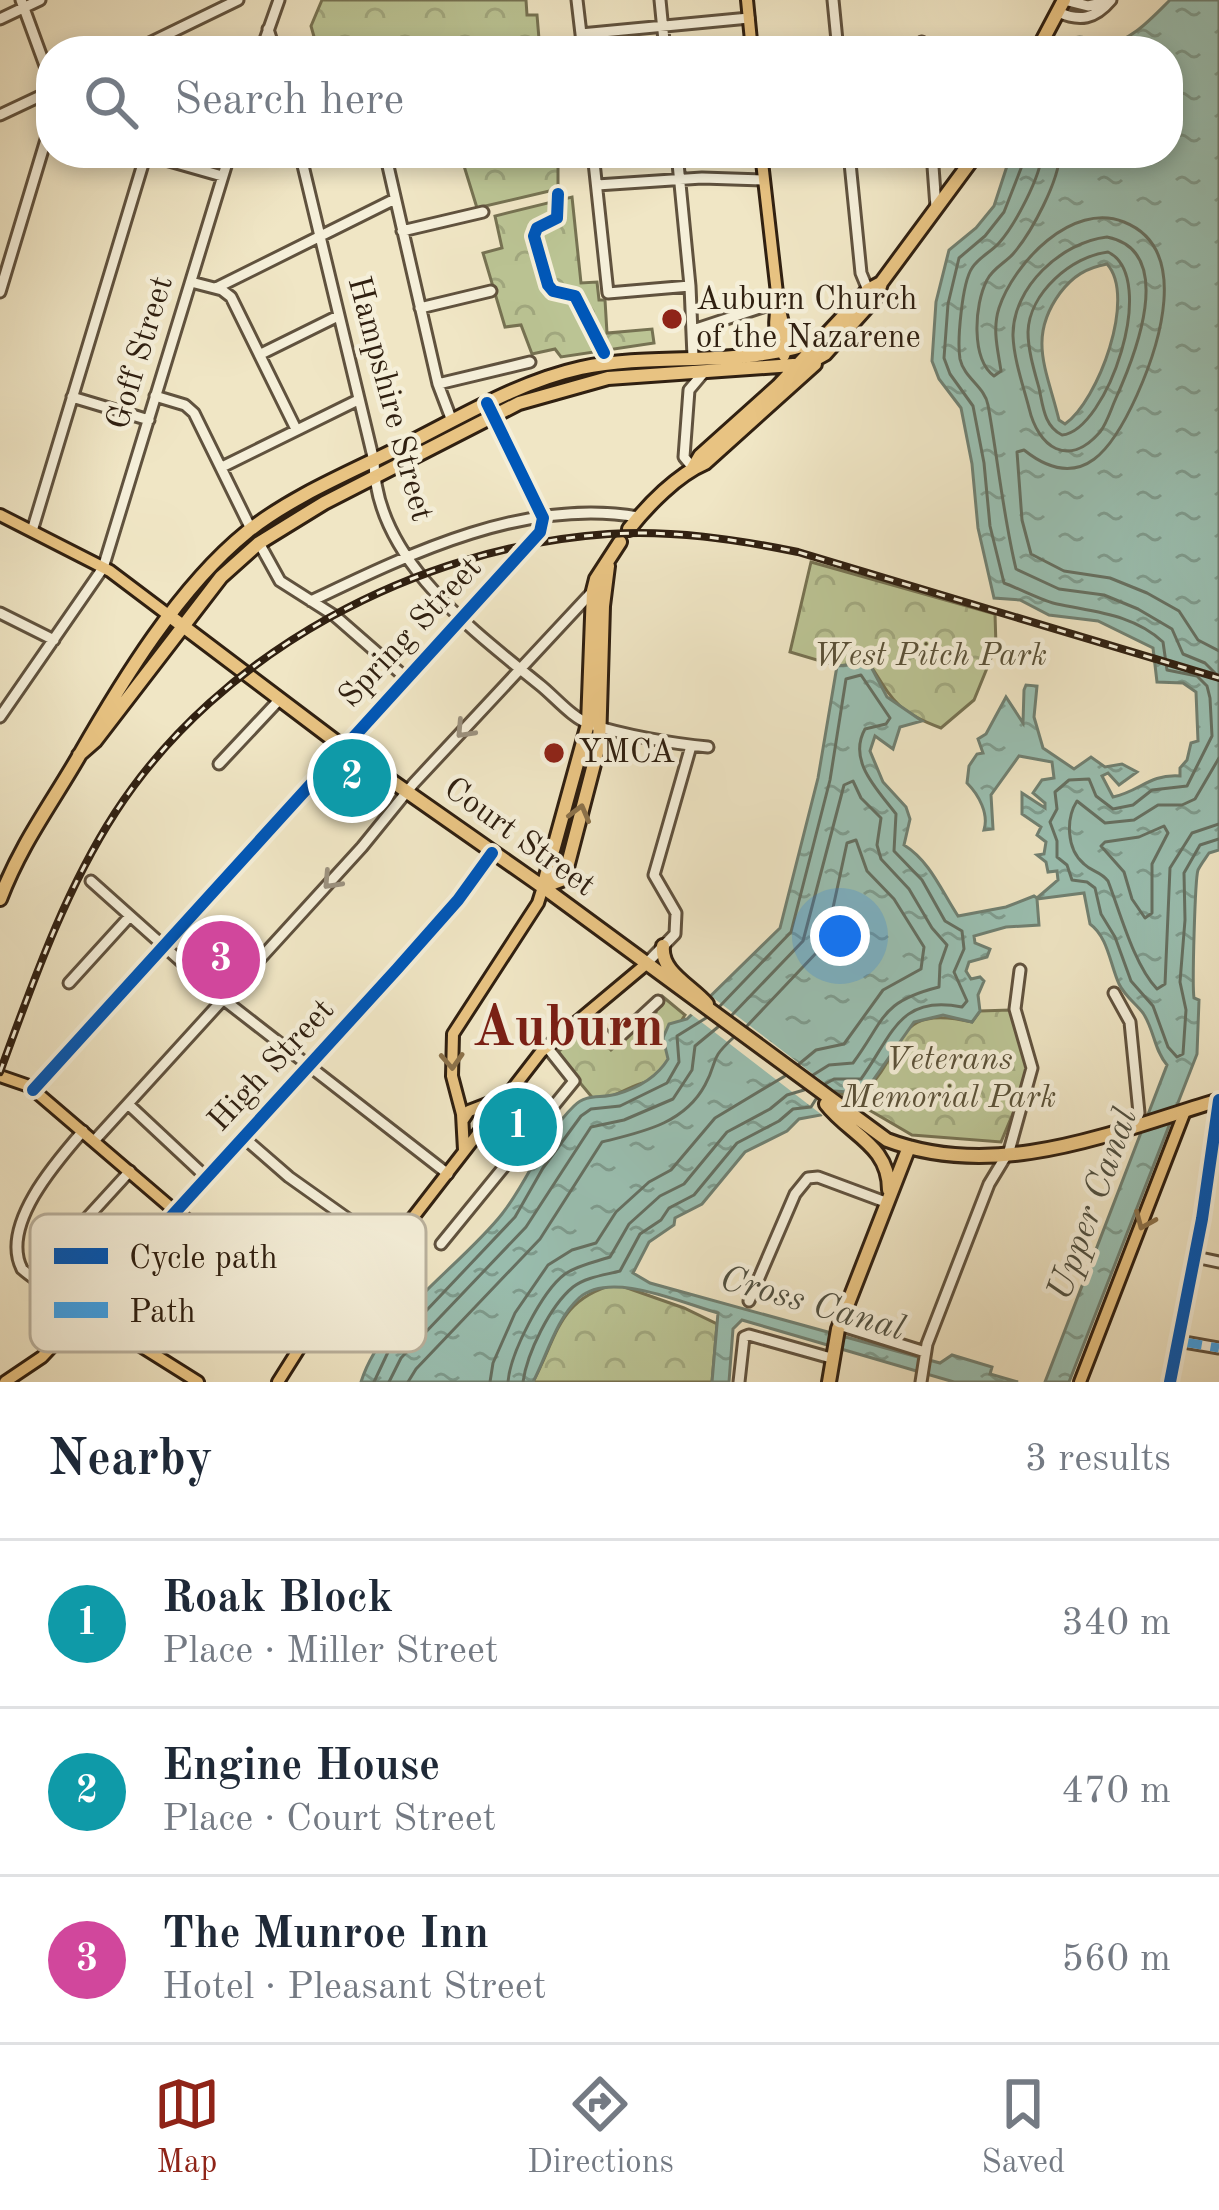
<!DOCTYPE html>
<html lang="en">
<head>
<meta charset="utf-8">
<style>
  body { margin:0; font-family:"Old Standard TT",serif; background:#f2f2f3; color:#1f2937 }
  .you { position:absolute; left:840px; top:936px; width:42px; height:42px; margin:-30px; border:9px solid #fff; border-radius:50%; background:#1a73e8; box-shadow:0 0 0 18px #1a73e833 }
  .badge { display:grid; place-items:center; width:78px; height:78px; border-radius:50%; background:#8f2418; color:#fff; font-size:39px; font-weight:700 }
  .pin { position:absolute; translate:-50% -50%; border:6px solid #fff; box-shadow:0 3px 12px #0006 }
  .list { margin:0; padding:0; list-style:none }
  h2 { display:flex; justify-content:space-between; align-items:center; height:156px; margin:0; padding:0 48px; font-size:51px }
  h2 small { font-size:39px; font-weight:400; color:#747a83 }
  .list li { display:grid; grid-template-columns:78px 1fr auto; gap:36px; align-items:center; box-sizing:border-box; height:168px; padding:0 48px; border-top:3px solid #e0e1e3 }
  .list b { display:block; font-size:45px; white-space:nowrap }
  .list p { margin:0; font-size:39px; white-space:nowrap; color:#747a83 }
  .list em { font-size:39px; font-style:normal; color:#747a83 }
  .icon { flex:none; width:66px; height:66px; fill:none; stroke:currentColor; stroke-width:2; stroke-linecap:round; stroke-linejoin:round }
  .map { position:relative; flex:none; width:1219px; height:1382px; overflow:hidden }
  .search { position:absolute; background:#fff; box-shadow:0 6px 18px #0003; left:36px; right:36px; top:36px; height:132px; display:flex; align-items:center; gap:30px; box-sizing:border-box; padding:0 42px; border-radius:48px; color:#747a83; font-size:45px }
  .sheet { height:660px; background:#fff }
  nav { display:flex; justify-content:space-around; align-items:center; box-sizing:border-box; height:168px; border-top:3px solid #e0e1e3; background:#fff; font-size:33px; color:#747a83 }
  nav a { display:grid; justify-items:center; gap:6px }
  nav .on { color:#8f2418 }
  .map>svg:first-child { display:block }
</style>
</head>
<body>
<div class="map">
<svg width="1219" height="1382" viewBox="0 0 1219 1382">
  <defs>
    <pattern id="park-crowns" width="20" height="18" patternUnits="userSpaceOnUse" patternTransform="scale(3)"><rect width="20" height="18" fill="#bbc494"/><path d="M2 6a3 3 0 1 1 6 0M12 15a3 3 0 1 1 6 0" fill="none" stroke="#a1a87f"/></pattern>
    <pattern id="water-ripples" width="26" height="14" patternUnits="userSpaceOnUse" patternTransform="scale(3)"><rect width="26" height="14" fill="#9ac0b2"/><path d="M2 4q2-2 4 0t4 0M15 11q2-2 4 0t4 0" fill="none" stroke="#7e9c8f"/></pattern>
  </defs>
  <rect width="100%" height="100%" fill="#f0e6c5"/>
  <filter id="stains"><feTurbulence type="fractalNoise" baseFrequency=".00167" numOctaves="4"/><feColorMatrix values="0 0 0 0 .2 0 0 0 0 .09 0 0 0 0 .02 0 0 0 .5 -.17"/></filter>
  <radialGradient id="worn" r=".72"><stop offset=".6" stop-color="#630" stop-opacity="0"/><stop offset="1" stop-color="#630" stop-opacity=".3"/></radialGradient>
  <path fill="url(#park-crowns)" stroke="#767252" stroke-width="3" d="M322,0h204l1,15h10l3,36h-222l-7,-25z
    M460,153h98v36l-81,19z
    M572,197l9,86 16,-1 2,18h6l2,33 45,-4 2,14 -93,14 -6,-8 -23,5 -11,-29 -16,2 -22,-74 19,-5 -7,-32z
    M811,562l184,52 1,32 -22,54 -33,28c-44,-16 -48,-27 -72,-65l-32,3 -47,-14z
    M662,996l23,19c-19,27 -4,37 -26,64 -23,3 -40,16 -63,23l-40,-48 32,-29 23,25 45,-38 -5,-7z
    M1010,1010l22,58 -31,74 -89,-7 -77,-45 29,3c44,-45 28,-90 108,-71l8,-11z
    M616,1284l68,24 33,16 -5,58h-179c25,-47 25,-83 83,-98z"/>
  <path fill="url(#water-ripples)" stroke="#708072" stroke-width="3" fill-rule="evenodd" d="M1170,0h49v850l-10,3c-4,6 -8,11 -11,17 -3,9 -6,115 -4,128l5,2 -2,54 -128,328h-24l122,-317c-13,-15 -13,-36 -24,-52 -8,-10 -18,-17 -24,-29 -9,-20 -11,-47 -29,-60l-6,-31 -47,6 2,26 -33,2 -32,9 1,7 15,6 -3,8 -18,5 -3,9 5,8 9,-2 4,4 -6,14 2,16 -8,11 -29,-7 -29,7 -50,71 -29,-2 -14,24 -22,4 -12,12 -42,21 -43,52 -27,14 -1,7 -25,17 -16,31 17,10 290,80 12,-8 40,12 -2,7 28,8h-64l-212,-62 -9,9 -4,53h-17l6,-69c-36,-10 -108,-43 -139,-15 -23,21 -32,57 -46,84h-172c20,-65 99,-115 141,-168 27,-34 41,-78 72,-108 13,-13 26,-7 43,-12 21,-6 40,-17 51,-35l-5,-21 6,-14 18,-5 93,-91 38,-150 19,-112 32,-3 18,34 35,24 -22,6 -7,22 -18,-13 -5,15 13,31 23,25 4,12 -6,26c26,16 38,47 54,71l48,-9 28,-11 3,2 21,-18 -1,-9 -9,1 -2,-10 -9,-7 7,-1 2,-12 -9,-7 4,-8 -19,-13v-21l23,15v-5l-12,-10 9,-13 12,-2 -2,-16 -33,-6 -28,39 2,34 -9,1c5,-16 -5,-35 -17,-47l2,-17 8,-12 6,-1 -5,-14 8,-5 20,-37 17,26 1,-33 2,-5 11,1 -3,31 9,31 31,21 17,-12 14,10 17,-3 15,8 -18,13 -11,-12 -6,3 11,21c28,-6 35,-23 67,-21v-8l7,-8 4,-17 7,-2 -2,-49 -13,-9 -26,-1 -4,-34 -55,-27 -49,-6 -29,-15 -26,-2 -16,-70 -6,-64 -11,-56 -22,-29 -7,-18 4,-59 13,-52 27,-22 18,-22 13,-40 9,-13h152v-102h-99l1,-11c12,-8 21,1 31,8 31,-8 47,-26 69,-48zM1107,264c30,33 -9,137 -42,160l-6,-4c-12,-50 -32,-82 1,-127 13,-17 26,-25 47,-29z"/>
  <path fill="#f0e6c5" d="M707,993l136,104h-5l-12,21 -139,-107z"/>
  <g fill="none" stroke-linecap="round" stroke-linejoin="round">
    <path stroke="#657062" stroke-width="3" d="M1027,153l-23,59 -19,24 -26,22 -11,46 -4,54 6,16 23,32 11,57 6,63 14,57c14,5 41,19 53,21 37,8 76,10 106,38l4,28 30,6 10,10 3,12 2,38 -25,50 -35,4 -19,15 -20,4 -17,-13 -7,-17 -20,1 -14,12 2,17 -7,13 7,19v16l10,8 5,15 15,2 8,6 6,26 14,23 16,44 22,25 15,41 9,10 6,-3 3,-44 -6,-28 5,-62 -1,-47 16,-28 19,-6
      M1042,153c-1,23 -27,72 -43,90 -8,9 -21,15 -27,25 -10,15 -15,73 -12,91 4,19 25,28 28,46 10,55 15,110 28,164l43,20 45,6 34,14 34,20 11,25 22,9 14,14
      M1060,153c-1,28 -28,79 -47,101 -7,8 -21,15 -26,26 -13,25 -16,79 7,96l7,-5c-3,-21 -9,-41 -2,-63 15,-45 73,-107 125,-86 68,27 34,126 13,173 -23,51 -54,102 -113,55l-7,2 5,68 9,34 33,17 46,7 37,15 32,18 19,29 21,11
      M1107,237c71,14 27,121 9,161 -5,11 -9,25 -16,34 -32,37 -62,15 -71,-24 -6,-23 -15,-48 -16,-72 -1,-49 49,-94 94,-99z
      M1108,252c52,25 -1,179 -46,183 -18,-9 -19,-29 -23,-47 -5,-18 -11,-38 -11,-56 1,-39 44,-76 80,-80z
      M1219,758l-24,41 -13,6h-24l-24,15 -29,3 -28,-22c-11,17 -11,48 7,63 8,8 16,7 24,17 12,31 26,84 49,108l8,-5 5,-116 22,-35 27,-9
      M1164,826l4,7 -16,31v49l-7,5 -13,-19 -8,-27 -23,-26 4,-4 34,-5z
      M720,1006l71,-74 39,-152 16,-101 15,-4 29,43 -4,6 -21,5c-18,32 13,61 31,85l-2,37 28,29 23,41 17,10 2,18 -10,23 13,29 -5,6c-63,-13 -70,29 -101,72h-27l-9,5
      M732,1015l71,-74 41,-156 9,-4 8,17 20,20 -4,27 4,14 28,30 23,39 15,17 -7,20 -1,22c-59,15 -53,31 -86,76l-24,2 -16,10
      M747,1026l72,-76 12,-33 16,-74 9,-3 11,31 27,28 30,48 -3,22 -38,21 -39,54 -28,6 -17,14
      M374,1382l15,-32 126,-133 28,-49 38,-52 10,-7 29,-3 47,-23 12,-21 -2,-26 29,-18
      M389,1382l12,-24 125,-131 65,-100 33,-7 49,-21 19,-29 3,-24 23,-19
      M408,1382l8,-13 124,-130 62,-97c40,-10 82,-18 103,-57 14,-26 3,-24 28,-47
      M490,1382l3,-19 22,-50 33,-48 24,-15 24,-7 20,-31 33,-30 22,-12 44,-52 70,-42
      M508,1382c2,-28 34,-91 57,-108 13,-9 30,-12 45,-17l19,-33 31,-28 24,-12 43,-52 43,-23 17,-14 17,-5
      M523,1382c4,-29 27,-76 50,-95 13,-10 32,-12 47,-16l20,-37 21,-14 8,-12 25,-13 43,-52 42,-22 14,-12 18,-2 5,-8"/>
    <defs>
      <path id="minor" d="M21,0l30,82
        M577,0l6,51
        M660,0l5,51
        M833,0l5,51
        M1064,0l24,6 22,-5
        M1058,12c22,10 37,7 53,-12
        M0,19l40,-19
        M268,29l7,22
        M581,34l168,-16
        M922,42l1,9
        M133,51l105,-51
        M261,51l18,-51
        M0,115l51,-24
        M141,153l81,23
        M300,153l74,308c1,97 97,168 166,224 14,11 33,34 50,39 33,11 84,20 118,23
        M385,153l53,231 14,37
        M593,153l15,140 82,-7
        M677,153l13,133 3,71
        M849,153l12,120 7,17
        M932,153l4,54
        M597,185l105,-7 61,2
        M402,231l81,-19
        M191,282l31,8 9,7 65,132
        M216,288l179,-89
        M0,292l51,-169
        M420,308l71,-17
        M693,330l85,-28
        M261,354l77,-38
        M438,384l92,-22
        M155,396l30,9 9,8 57,116
        M72,397l77,23
        M222,467l136,-67
        M693,468l-9,-11 5,-67 16,-19
        M32,531l114,-377
        M259,543l21,38 55,35 71,62
        M311,601c98,-47 215,-104 327,-84
        M0,613l54,27
        M0,717l103,-149 127,-415
        M219,764l61,-65
        M91,881l132,118 225,175
        M645,965l30,-31 1,-21 -22,-38 37,-129
        M69,983l61,-67
        M1114,993l16,29 9,91 -5,12
        M587,1016l22,25 7,-1 42,-39
        M33,1090l507,-558 3,-14 -56,-115
        M128,1104l78,73
        M83,1131c-28,32 -83,95 -61,138 18,16 42,28 63,42l312,-342 61,-69 34,-47
        M243,1137l46,40 100,71
        M94,1141l268,-294 52,-64 179,-192
        M441,1244l133,-163 -27,-34
        M1200,1258l19,4
        M33,1277l97,-106
        M749,1301l46,-107 13,-16 10,-1 70,26
        M839,1325l86,27
        M1184,1342l35,6
        M739,1382l5,-45 5,-2 82,23
        M921,1382l6,-38 62,-160 20,-33 23,-83 -17,-59 5,-39"/>
      <path id="major" d="M747,0l5,51
        M761,153l17,149c-4,14 -5,38 6,49
        M778,302l10,42 -4,12
        M0,515l110,56 61,46
        M0,1076l29,10 146,125 144,105
        M463,1120l6,-9 31,-12
        M464,1150l-2,-36 -10,-38 1,-42 85,-131 5,-16
        M5,1382l37,-25 43,-46 113,71
        M278,1382l46,-73 53,-45 164,-212 104,-87
        M1080,1382l105,-271
        M1170,1382l32,-163 16,-119"/>
      <path id="highway" d="M1037,51l27,-51
        M693,468l7,-12 78,-70 90,-96 13,-7
        M629,529c19,-24 48,-54 76,-66l110,-99
        M171,617l172,130 200,140 344,253c111,42 226,-8 332,-40
        M79,755l16,-14 126,-164 38,-34 65,-40 195,-100 89,-25 199,-14 18,-10 52,-58 4,-13 96,-130
        M543,887l45,-163 5,-133 3,-12 24,-37
        M543,887l21,-8 35,-134 4,-139 5,-40
        M0,899c21,-55 50,-93 79,-143 43,-75 100,-169 168,-224 49,-39 112,-63 168,-92 53,-27 107,-59 166,-72 79,-17 168,2 243,-30
        M663,946c-3,26 29,40 44,58
        M826,1104c24,31 63,41 63,86
        M829,1382l9,-53 71,-182"/>
    </defs>
    <use href="#minor" stroke="#60523e" stroke-width="15"/>
    <use href="#major" stroke="#302011" stroke-width="16"/>
    <use href="#highway" stroke="#302011" stroke-width="18"/>
    <use href="#minor" stroke="#f5efd9" stroke-width="9"/>
    <use href="#major" stroke="#e8c382" stroke-width="10"/>
    <use href="#highway" stroke="#e8c382" stroke-width="12"/>
    <defs>
      <path id="rail" d="M0,1072c32,-87 64,-180 115,-259 105,-162 302,-266 493,-279 64,-4 127,5 190,18l421,126"/>
    </defs>
    <use href="#rail" stroke="#302011" stroke-width="8"/>
    <use href="#rail" stroke="#f5efd9" stroke-width="3" stroke-dasharray="9" stroke-linecap="butt"/>
    <path stroke="#3ea2ea" stroke-width="9" stroke-dasharray="18 9" stroke-linecap="butt" d="M1184,1342l35,6"/>
    <defs>
      <path id="cycleway" d="M558,194l-1,24 -20,10 -3,8 14,49 5,6 22,5 29,57
        M33,1090l507,-558 3,-14 -56,-115
        M85,1311l312,-342 61,-69 34,-47
        M1170,1382l32,-163 17,-119"/>
    </defs>
    <use href="#cycleway" stroke="#f5efd9" stroke-width="20"/>
    <use href="#cycleway" stroke="#0057b8" stroke-width="12"/>
  </g>
  <defs><path id="oneway-chevron" d="M-2-3.5L2.5 0L-2 3.5" fill="none" stroke-width="1.6" stroke-linecap="round" stroke-linejoin="round" transform="scale(3)"/></defs>
  <g stroke="#9c927f">
    <use href="#oneway-chevron" transform="translate(464 730) rotate(133)"/>
    <use href="#oneway-chevron" transform="translate(331 881) rotate(133)"/>
  </g>
  <g stroke="#8c724a">
    <use href="#oneway-chevron" transform="translate(580 813) rotate(-75)"/>
    <use href="#oneway-chevron" transform="translate(452 1061) rotate(87)"/>
    <use href="#oneway-chevron" transform="translate(1144 1221) rotate(113)"/>
  </g>
  <g fill="#8f2418" stroke="#f5efd9" stroke-width="4.5">
    <circle cx="672" cy="319" r="12"/>
    <circle cx="554" cy="753" r="12"/>
  </g>
  <g text-anchor="middle" dominant-baseline="central" stroke-width="9" stroke-linejoin="round" paint-order="stroke">
    <g font-size="33" fill="#302011" stroke="#f5efd9" text-anchor="start">
      <text x="696" y="300">Auburn Church<tspan x="696" dy="38">of the Nazarene</tspan></text>
      <text x="578" y="753">YMCA</text>
    </g>
    <g font-size="33" fill="#302011" stroke="#f5efd9">
      <text transform="translate(141 353) rotate(-73)">Goff Street</text>
      <text transform="translate(389 399) rotate(75)">Hampshire Street</text>
      <text transform="translate(411 633) rotate(-47)">Spring Street</text>
      <text transform="translate(519 838) rotate(36)">Court Street</text>
      <text transform="translate(272 1066) rotate(-47)">High Street</text>
    </g>
    <g font-size="33" font-style="italic" fill="#5a5138" stroke="#f5efd9">
      <text x="930" y="656">West Pitch Park</text>
      <text x="949" y="1060">Veterans<tspan x="949" dy="38">Memorial Park</tspan></text>
    </g>
    <g font-size="36" font-style="italic" fill="#505041" stroke="#f5efd9">
      <text transform="translate(1094 1205) rotate(-70)">Upper Canal</text>
      <text transform="translate(812 1305) rotate(16)">Cross Canal</text>
    </g>
    <g font-size="57" font-weight="bold" fill="#7a1f14" stroke="#f5efd9">
      <text x="568" y="1030">Auburn</text>
    </g>
  </g>
  <rect x="30" y="1214" width="396" height="138" rx="18" fill="#f5efd9" stroke="#bab19d" stroke-width="3"/>
  <rect x="54" y="1248" width="54" height="16" fill="#0057b8"/>
  <rect x="54" y="1302" width="54" height="16" fill="#3ea2ea"/>
  <g font-size="33" fill="#302011">
    <text x="129" y="1268">Cycle path</text>
    <text x="129" y="1322">Path</text>
  </g>
  <rect width="100%" height="100%" filter="url(#stains)"/>
  <rect width="100%" height="100%" fill="url(#worn)"/>
</svg>
<div class="you"></div>
<div class="pin badge" style="left:518px;top:1127px;background:#0f9aa8">1</div>
<div class="pin badge" style="left:352px;top:778px;background:#0f9aa8">2</div>
<div class="pin badge" style="left:221px;top:960px;background:#d1479c">3</div>
<div class="search"><svg class="icon" aria-label="search" viewBox="0 0 24 24"><circle cx="10" cy="10" r="6"/><path d="M15 15l6 6"/></svg>Search here</div>
</div>
<section class="sheet">
<h2>Nearby<small>3 results</small></h2>
<ul class="list">
<li><span class="badge" style="background:#0f9aa8">1</span><div><b>Roak Block</b><p>Place · Miller Street</p></div><em>340 m</em></li>
<li><span class="badge" style="background:#0f9aa8">2</span><div><b>Engine House</b><p>Place · Court Street</p></div><em>470 m</em></li>
<li><span class="badge" style="background:#d1479c">3</span><div><b>The Munroe Inn</b><p>Hotel · Pleasant Street</p></div><em>560 m</em></li>
</ul>
</section>
<nav>
<a class="on"><svg class="icon" aria-label="map" viewBox="0 0 24 24"><path d="M3 6l6-2 6 2 6-2v14l-6 2-6-2-6 2zM9 4v14M15 6v14"/></svg>Map</a>
<a><svg class="icon" aria-label="directions" viewBox="0 0 24 24"><path d="M12 3l9 9-9 9-9-9zM9 14v-3h6M13 9l2 2-2 2"/></svg>Directions</a>
<a><svg class="icon" aria-label="saved" viewBox="0 0 24 24"><path d="M7 4h10v16l-5-4-5 4z"/></svg>Saved</a>
</nav>
</body>
</html>
